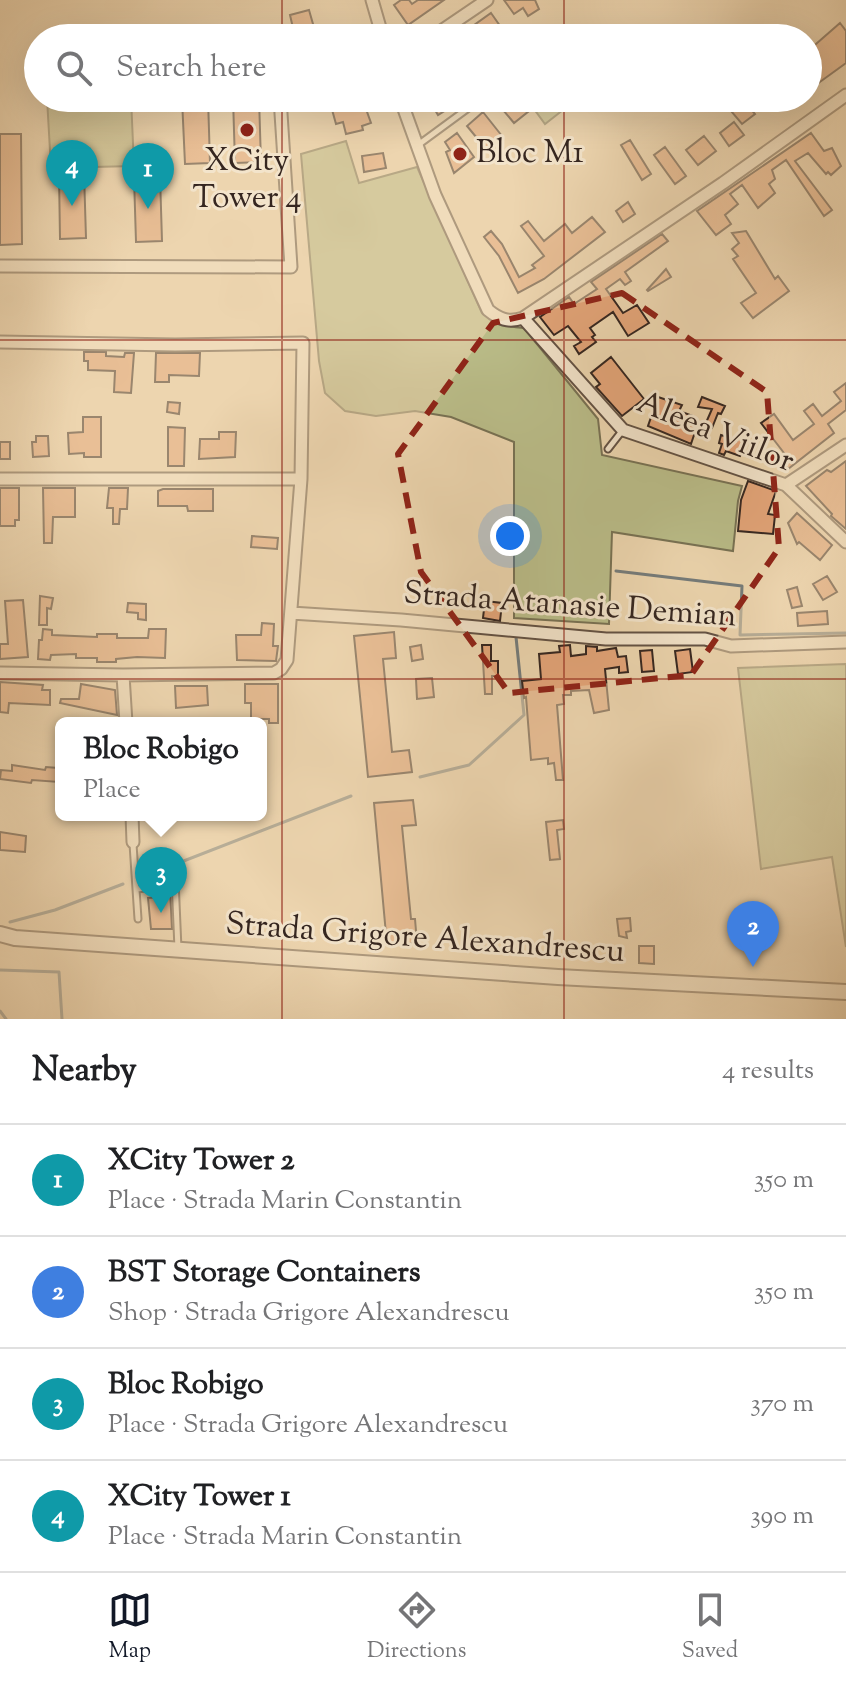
<!DOCTYPE html>
<html lang="en">
<head>
<meta charset="utf-8">
<style>
  body { margin:0; font-family:"Sorts Mill Goudy",serif; background:#f6f6f6; color:#202124 }
  .you { position:absolute; left:510px; top:536px; width:28px; height:28px; margin:-20px; border:6px solid #fff; border-radius:50%; background:#1a73e8; box-shadow:0 0 0 12px #1a73e833 }
  .badge { display:grid; place-items:center; width:52px; height:52px; border-radius:50%; background:#111827; color:#fff; font-size:26px; font-weight:700 }
  .pin { position:absolute; translate:-50% -66px; filter:drop-shadow(0 2px 4px #0008) }
  .pin::after { content:''; position:absolute; top:42px; width:28px; height:24px; background:inherit; clip-path:polygon(0 0,100% 0,50% 100%) }
  .popup { position:absolute; left:55px; top:717px; width:212px; height:104px; box-sizing:border-box; display:grid; place-content:center; border-radius:12px; background:#fff; filter:drop-shadow(0 2px 6px #0005); font-size:26px; white-space:nowrap; color:#757577 }
  .popup b { font-size:30px; color:#202124 }
  .popup::after { content:''; position:absolute; left:50%; top:100%; margin-left:-16px; border:16px solid transparent; border-top-color:#fff }
  .list { margin:0; padding:0; list-style:none }
  h2 { display:flex; justify-content:space-between; align-items:center; height:104px; margin:0; padding:0 32px; font-size:34px }
  h2 small { font-size:26px; font-weight:400; color:#757577 }
  .list li { display:grid; grid-template-columns:52px 1fr auto; gap:24px; align-items:center; box-sizing:border-box; height:112px; padding:0 32px; border-top:2px solid #e0e0e0 }
  .list b { display:block; font-size:30px; white-space:nowrap }
  .list p { margin:0; font-size:26px; white-space:nowrap; color:#757577 }
  .list em { font-size:26px; font-style:normal; color:#757577 }
  .icon { flex:none; width:44px; height:44px; fill:none; stroke:currentColor; stroke-width:2; stroke-linecap:round; stroke-linejoin:round }
  .map { position:relative; flex:none; width:846px; height:1019px; overflow:hidden }
  .search { position:absolute; background:#fff; box-shadow:0 8px 32px #0002; left:24px; right:24px; top:24px; height:88px; display:flex; align-items:center; gap:20px; box-sizing:border-box; padding:0 28px; border-radius:44px; color:#757577; font-size:30px }
  .sheet { height:552px; background:#fff }
  nav { display:flex; justify-content:space-around; align-items:center; box-sizing:border-box; height:112px; border-top:2px solid #e0e0e0; background:#fff; font-size:22px; color:#757577 }
  nav a { display:grid; justify-items:center; gap:4px }
  nav .on { color:#111827 }
  .map>svg:first-child { display:block }
</style>
</head>
<body>
<div class="map">
<svg width="846" height="1019" viewBox="0 0 846 1019">
  <rect width="100%" height="100%" fill="#edd6af"/>
  <filter id="stains"><feTurbulence type="fractalNoise" baseFrequency=".0025" numOctaves="4"/><feColorMatrix values="0 0 0 0 .2 0 0 0 0 .09 0 0 0 0 .02 0 0 0 .5 -.17"/></filter>
  <radialGradient id="worn" r=".72"><stop offset=".6" stop-color="#630" stop-opacity="0"/><stop offset="1" stop-color="#630" stop-opacity=".3"/></radialGradient>
  <path fill="#babd89" stroke="#787254" stroke-width="2" d="M47,98h84l3,68 -83,2z
    M526,98h50l1,1 -32,25z
    M346,141l13,42 58,-16 65,146c14,10 25,14 42,15l74,91 4,36 140,31 -4,15 -5,50 -121,-19 -3,92 -95,-6v-176l-63,-25 -36,-6 -39,5 -31,-5 -20,-18 -6,-32 -18,-207z
    M846,664v283l-14,-90 -71,12 -23,-201z"/>
  <g fill="none" stroke-linecap="round" stroke-linejoin="round">
    <path stroke="#757c7b" stroke-width="3" d="M616,571l126,15 -2,49 106,-2
      M420,777l49,-12 55,-50 -8,-78
      M145,876l206,-80
      M10,922l45,-12 68,-26
      M0,970l59,2 3,47
      M0,1011l6,8"/>
  </g>
  <path fill="#e4a579" stroke="#352620" stroke-width="2" d="M401,0h8l3,4 6,-4h26l-36,25 -14,-20z
    M504,0h31l4,9 -11,7 -5,-8 -9,6z
    M309,10l8,28h-26l-2,-9 4,-1 -3,-13z
    M491,13l14,20 -8,5h-19l-8,-10z
    M840,23l6,8v32l-33,24 -5,-6v-30z
    M208,98l2,65 -25,1 -3,-65z
    M233,98h26l2,64 -26,1z
    M318,98h44l9,25 -9,3 1,4 -17,4 -3,-12 -7,2 -5,-18 -10,2z
    M428,98h37l-27,17z
    M505,98h13l11,13 -15,12 -16,-19z
    M720,98h22l13,16 -13,10z
    M483,112l19,24 -16,13 -19,-23z
    M734,122l10,13 -15,11 -9,-13z
    M457,133l17,24 -20,16 -8,-21 4,-2 -5,-8z
    M811,133l13,18 8,-3 9,18 -10,9 -3,-3 -2,2 -18,-21 -13,8 37,49 -8,6 -38,-56 -14,10 3,9 -6,5 6,9 -17,15 -16,-23 -12,9 8,10 -13,11 6,9 -15,11 -19,-24z
    M0,134h21l1,110 -22,1z
    M704,136l12,15 -18,14 -12,-15z
    M630,140l21,34 -9,6 -21,-35z
    M665,147l21,29 -11,8 -21,-29z
    M383,153l3,15 -22,4 -2,-16z
    M84,173l2,65 -26,1 -1,-65z
    M160,176l2,65 -26,1 -2,-65z
    M628,202l7,12 -12,8 -7,-11z
    M592,217l13,15 -61,47 -26,14 -19,-37 -15,-19 7,-6 11,13 17,33 16,-9 -3,-3 12,-9 -23,-30 7,-5 16,20 21,-17 7,9z
    M746,231l29,48 3,-3 11,15 -36,27 -12,-15 15,-10 -23,-34 5,-3 -6,-7 7,-6 -7,-10z
    M662,234l6,7 -43,31 6,9 -6,4 -5,-6 -14,10 17,24 14,-8 12,18 -21,13 -15,-24 -23,16 5,7 -3,2 4,5 -17,12 -5,-8 7,-4 -13,-16 -14,9 -14,-18 29,-20 5,7 23,-15 -6,-7z
    M666,269l5,8 -23,14 -1,-1z
    M84,352h22v4l18,1 1,-4h9l-3,40 -17,-1 1,-21 -27,-1v-9h-4z
    M156,353h44l-1,23 -30,-1v7h-14z
    M611,357l33,42 -22,17 -26,-29 4,-3 -9,-11z
    M846,383v27l-18,14 6,9 -46,36 -9,-12 5,-4 -23,-30 13,-9 19,26 21,-16 -10,-13 9,-7 9,12 19,-15 -7,-9z
    M658,397l24,8 -3,6 14,5 -3,8 7,2 -6,18 -43,-18z
    M702,397l23,9 -4,8 -3,-1 -6,15 -7,-3 7,-16 -14,-2z
    M168,402l12,1 -1,11 -12,-2z
    M83,417h18v40h-17v-4l-15,1 -1,-21 15,-1z
    M168,427l17,1 -1,38h-16z
    M219,432h17l-1,25 -36,2 1,-20h19z
    M721,435l11,4 -1,2h6l2,-4 10,4 -9,15 -14,-5 -2,4 -5,-2 3,-9 -3,-1z
    M36,436h12l1,20 -16,1 -1,-15h4z
    M0,442h10v17h-10z
    M846,461v68l-15,-13 1,-2 -26,-28 21,-16 4,2z
    M748,481l28,10 -8,23 7,1 -2,19 -35,-3 3,-31z
    M0,488h19v32h-4v6h-15z
    M43,488h32v29h-22l-1,26h-8z
    M109,488h19l-1,21h-7l-1,15h-6v-16h-6z
    M163,489h50v22h-25l-1,-5h-29v-15z
    M797,513l35,32 -12,15 -21,-18 -2,2 -9,-21z
    M252,536l26,2 -1,11 -26,-2z
    M827,576l10,16 -14,8 -10,-16z
    M797,587l5,19 -10,2 -5,-18z
    M40,596l13,2 -2,11 -4,-1v17h-8z
    M23,600l5,57 -28,2v-15h8l-3,-43z
    M485,601l17,2 -2,18 -17,-3z
    M128,603l18,1v16l-8,-1v-6l-11,-1z
    M827,611l1,13 -30,2 -1,-13z
    M262,623l12,1 -1,22h5l-2,15 -39,-1 -1,-25h25z
    M43,629l9,1v5l45,2v-3h20v4h31l1,-9h17l-1,29 -28,-1 -21,2v3h-19v-4h-21v-4l-25,1 -1,5 -12,-1 1,-19h3z
    M394,632l2,26 -13,1 9,93 17,-2 3,22 -44,5 -14,-141z
    M421,645l2,14 -11,2 -2,-14z
    M482,645h9v16h7v15h-6v18h-7z
    M570,645l1,11 15,-2v-8l11,1v4l19,-3 2,9 8,-1 2,16 -9,1v-6l-14,2 4,41 -15,3 -5,-23 -18,1v4h-8l1,9 -7,1 6,75h-7l-2,-17 -6,1v-6l-17,2 -5,-63 -2,1 -2,-17 19,-2 -2,-25 21,-2 -1,-6z
    M690,649l3,23 -15,2 -3,-23z
    M652,650l2,21 -12,1 -2,-21z
    M432,678l2,19 -17,2 -1,-20z
    M0,682l43,3 -1,5h8v15l-41,-2 -1,10 -8,-1z
    M81,684l34,6 2,25 -57,-12 1,-4h18z
    M245,684h33v39h-9v-4h-18v-16h-6z
    M175,686h32l1,19 -32,3z
    M12,765l33,5 1,-3 12,1 1,14 -27,-2 -1,3 -31,-4 1,-9 11,1z
    M413,800l3,25 -14,1 9,93h4l2,24 -30,2 -13,-142z
    M563,820l1,9 -7,1 3,29 -10,1 -4,-38z
    M0,832l26,4 -1,16 -25,-2z
    M168,890h2l2,39h-21l-3,-31 12,-1v-5z
    M630,918l1,13 -5,1 1,6 -8,-2 -2,-17z
    M639,946h15v18l-15,-1z"/>
  <g fill="none" stroke-linecap="round" stroke-linejoin="round">
    <defs>
      <path id="service" d="M452,26l9,12
        M418,145l64,-47
        M608,449l14,-18
        M133,844l5,75
        M175,879l3,70
        M137,889l27,-3"/>
      <path id="minor" d="M372,0l11,38
        M431,38l56,-38
        M400,98l35,97 53,115c11,9 20,13 35,8l100,112 163,55 60,57
        M0,266l291,1 -11,-169
        M523,318l200,-135 123,-88
        M0,342l175,3 128,-2 -2,136 -14,181 -6,9 -7,4 -151,2 -123,-2
        M0,479h301
        M786,485l60,-40
        M291,613l110,7 205,19h99l26,7 115,-4
        M123,675l3,48
        M132,815l1,27"/>
      <path id="tertiary" d="M0,934l15,4 543,39 288,15"/>
    </defs>
    <use href="#service" stroke="#635244" stroke-width="9"/>
    <use href="#minor" stroke="#635244" stroke-width="15"/>
    <use href="#tertiary" stroke="#635244" stroke-width="18"/>
    <use href="#service" stroke="#f3e4cb" stroke-width="5"/>
    <use href="#minor" stroke="#f3e4cb" stroke-width="11"/>
    <use href="#tertiary" stroke="#f3e4cb" stroke-width="14"/>
  </g>
  <path d="M0 0H846V1019H0ZM622,293l145,99 12,156 -88,127 -182,18 -88,-121 -23,-118 95,-131z" fill="#edd6af" fill-opacity=".55" fill-rule="evenodd"/>
  <path fill="none" stroke="#8f2418" stroke-width="6" stroke-dasharray="16 10" stroke-linejoin="round" d="M622,293l145,99 12,156 -88,127 -182,18 -88,-121 -23,-118 95,-131z"/>
  <path fill="none" stroke="#8f2418" stroke-width="2" stroke-opacity="0.55" d="M282,0v38M564,0v38M282,98v921M564,98v921M0,340h846M0,679h846"/>
  <g fill="#8f2418" stroke="#f3e4cb" stroke-width="3">
    <circle cx="247" cy="130" r="8"/>
    <circle cx="460" cy="154" r="8"/>
  </g>
  <g text-anchor="middle" dominant-baseline="central" stroke-width="6" stroke-linejoin="round" paint-order="stroke">
    <g font-size="32" fill="#352620" stroke="#f3e4cb" text-anchor="start">
      <text x="476" y="154">Bloc M1</text>
      <text x="247" y="162" text-anchor="middle">XCity<tspan x="247" dy="37">Tower 4</tspan></text>
    </g>
    <g font-size="32" fill="#352620" stroke="#f3e4cb">
      <text transform="translate(715 433) rotate(22)">Aleea Viilor</text>
      <text transform="translate(570 606) rotate(4)">Strada Atanasie Demian</text>
      <text transform="translate(425 939) rotate(4)">Strada Grigore Alexandrescu</text>
    </g>
  </g>
  <rect width="100%" height="100%" filter="url(#stains)"/>
  <rect width="100%" height="100%" fill="url(#worn)"/>
</svg>
<div class="you"></div>
<div class="pin badge" style="left:148px;top:209px;background:#0f9aa8">1</div>
<div class="pin badge" style="left:753px;top:967px;background:#3f7fe0">2</div>
<div class="pin badge" style="left:161px;top:913px;background:#0f9aa8">3</div>
<div class="popup"><b>Bloc Robigo</b>Place</div>
<div class="pin badge" style="left:72px;top:206px;background:#0f9aa8">4</div>
<div class="search"><svg class="icon" aria-label="search" viewBox="0 0 24 24"><circle cx="10" cy="10" r="6"/><path d="M15 15l6 6"/></svg>Search here</div>
</div>
<section class="sheet">
<h2>Nearby<small>4 results</small></h2>
<ul class="list">
<li><span class="badge" style="background:#0f9aa8">1</span><div><b>XCity Tower 2</b><p>Place · Strada Marin Constantin</p></div><em>350 m</em></li>
<li><span class="badge" style="background:#3f7fe0">2</span><div><b>BST Storage Containers</b><p>Shop · Strada Grigore Alexandrescu</p></div><em>350 m</em></li>
<li><span class="badge" style="background:#0f9aa8">3</span><div><b>Bloc Robigo</b><p>Place · Strada Grigore Alexandrescu</p></div><em>370 m</em></li>
<li><span class="badge" style="background:#0f9aa8">4</span><div><b>XCity Tower 1</b><p>Place · Strada Marin Constantin</p></div><em>390 m</em></li>
</ul>
</section>
<nav>
<a class="on"><svg class="icon" aria-label="map" viewBox="0 0 24 24"><path d="M3 6l6-2 6 2 6-2v14l-6 2-6-2-6 2zM9 4v14M15 6v14"/></svg>Map</a>
<a><svg class="icon" aria-label="directions" viewBox="0 0 24 24"><path d="M12 3l9 9-9 9-9-9zM9 14v-3h6M13 9l2 2-2 2"/></svg>Directions</a>
<a><svg class="icon" aria-label="saved" viewBox="0 0 24 24"><path d="M7 4h10v16l-5-4-5 4z"/></svg>Saved</a>
</nav>
</body>
</html>
